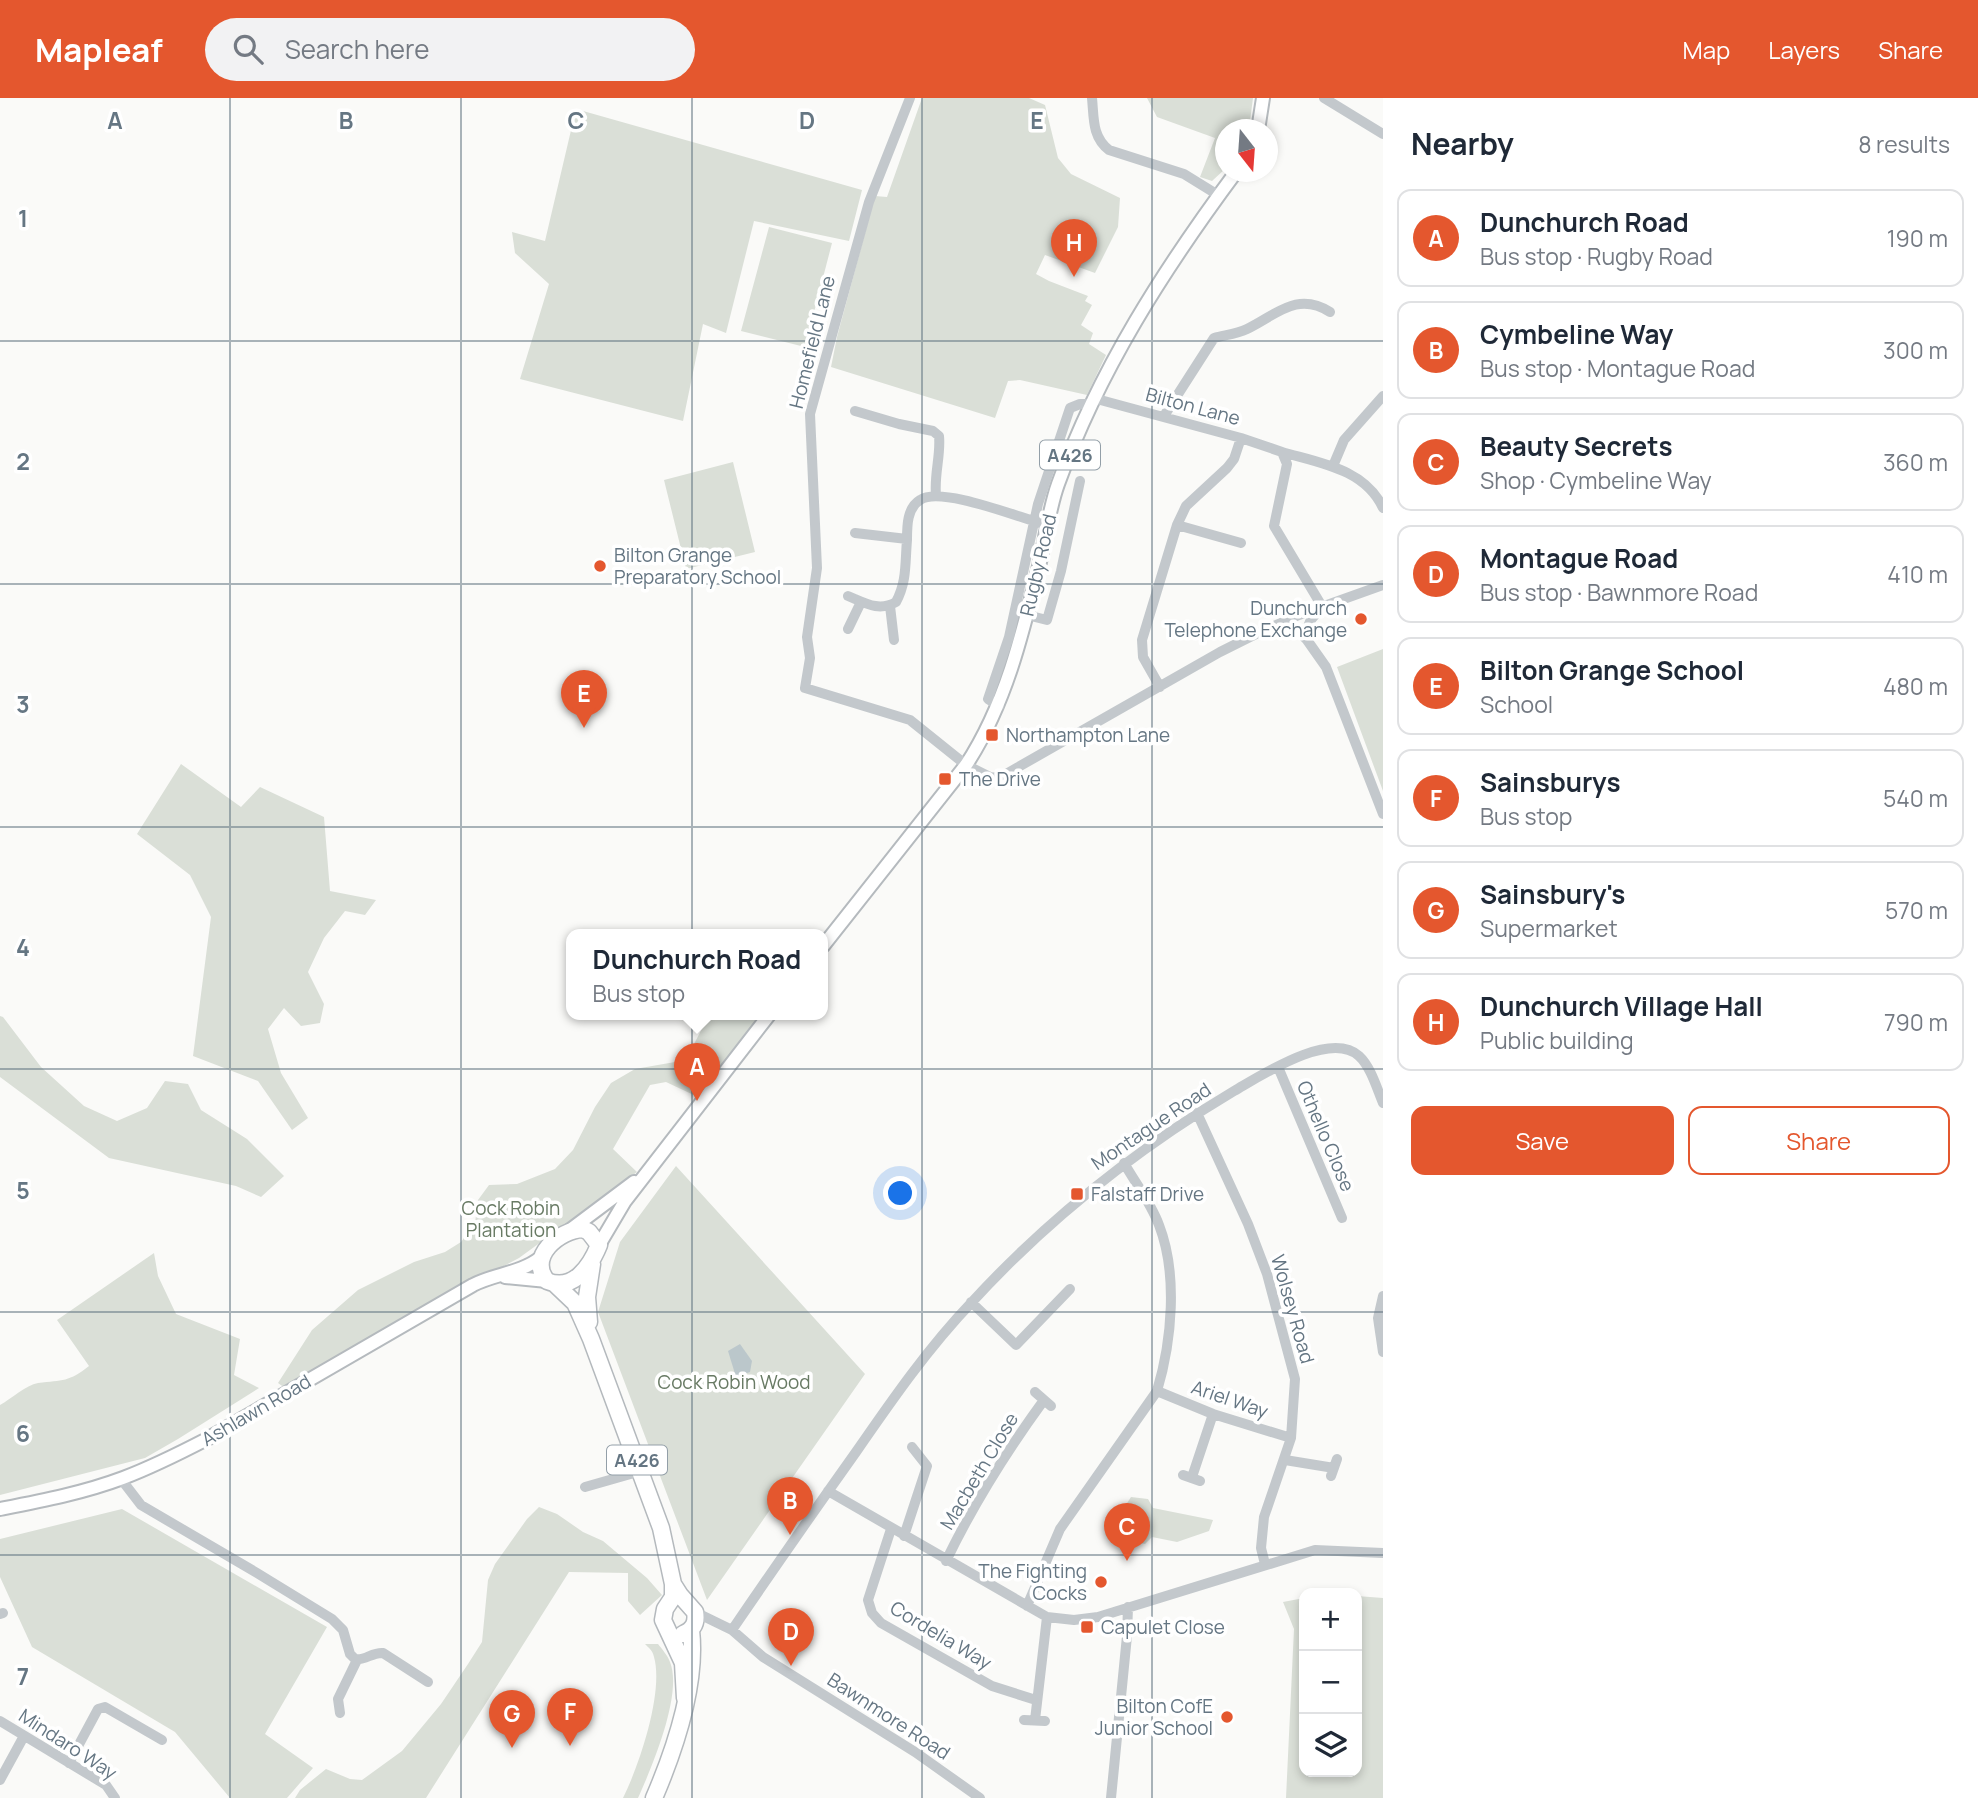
<!DOCTYPE html>
<html lang="en">
<head>
<meta charset="utf-8">
<style>
  body { margin:0; font-family:Manrope,sans-serif; background:#f2f2f3; color:#1f2937 }
  .controls { position:absolute; right:21px; bottom:21px; display:grid; overflow:hidden; border-radius:14px; box-shadow:0 4px 10px #0003 }
  .controls button { width:63px; height:63px; display:grid; place-items:center; padding:0; border:0; border-bottom:2px solid #e0e1e3; background:#fff; color:#1f2937; font:35px sans-serif }
  .compass { position:absolute; left:1215px; top:21px; width:63px; height:63px; border-radius:50%; background:#fff; box-shadow:0 4px 10px #0003; rotate:163deg }
  .you { position:absolute; left:901px; top:1096px; width:24px; height:24px; margin:-18px; border:5px solid #fff; border-radius:50%; background:#1a73e8; box-shadow:0 0 0 10px #1a73e833 }
  .badge { display:grid; place-items:center; width:46px; height:46px; border-radius:50%; background:#e4572e; color:#fff; font-size:23px; font-weight:700 }
  .pin { position:absolute; translate:-50% -58px; filter:drop-shadow(0 2px 4px #0008) }
  .pin::after { content:''; position:absolute; top:37px; width:24px; height:21px; background:inherit; clip-path:polygon(0 0,100% 0,50% 100%) }
  .popup { position:absolute; left:566px; top:831px; width:262px; height:91px; box-sizing:border-box; display:grid; place-content:center; border-radius:14px; background:#fff; filter:drop-shadow(0 2px 5px #0005); font-size:23px; white-space:nowrap; color:#747a83 }
  .popup b { font-size:26px; color:#1f2937 }
  .popup::after { content:''; position:absolute; left:50%; top:100%; margin-left:-14px; border:14px solid transparent; border-top-color:#fff }
  .list { margin:0; padding:0; list-style:none }
  h2 { display:flex; justify-content:space-between; align-items:center; height:91px; margin:0; padding:0 28px; font-size:30px }
  h2 small { font-size:23px; font-weight:400; color:#747a83 }
  .list li { display:grid; grid-template-columns:46px 1fr auto; gap:21px; align-items:center; box-sizing:border-box; height:98px; margin:0 14px 14px; padding:0 14px; border:2px solid #e0e1e3; border-radius:14px }
  .list b { display:block; font-size:26px; white-space:nowrap }
  .list p { margin:0; font-size:23px; white-space:nowrap; color:#747a83 }
  .list em { font-size:23px; font-style:normal; color:#747a83 }
  .actions { display:flex; gap:14px; padding:21px 28px }
  .actions a { flex:1; padding:16px 0; border:2px solid #e4572e; border-radius:14px; text-align:center; font-size:24px; color:#e4572e }
  .actions .main { background:#e4572e; color:#fff }
  .icon { flex:none; width:38px; height:38px; fill:none; stroke:currentColor; stroke-width:2; stroke-linecap:round; stroke-linejoin:round }
  .map { position:relative; flex:none; width:1383px; height:1700px; overflow:hidden }
  header { display:flex; align-items:center; gap:42px; box-sizing:border-box; height:98px; padding:0 35px; background:#e4572e; color:#fff }
  header strong { font-size:33px }
  nav { display:flex; gap:38px; margin-inline-start:auto; font-size:24px }
  .search { width:490px; height:63px; background:#f2f2f3; display:flex; align-items:center; gap:18px; box-sizing:border-box; padding:0 24px; border-radius:38px; color:#747a83; font-size:26px }
  main { display:flex }
  aside { flex:1; background:#fff }
  .map>svg:first-child { display:block }
</style>
</head>
<body>
<header>
<strong>Mapleaf</strong>
<div class="search"><svg class="icon" aria-label="search" viewBox="0 0 24 24"><circle cx="10" cy="10" r="6"/><path d="M15 15l6 6"/></svg>Search here</div>
<nav><a>Map</a><a>Layers</a><a>Share</a></nav>
</header>
<main>
<div class="map">
<svg width="1383" height="1700" viewBox="0 0 1383 1700">
  <rect width="100%" height="100%" fill="#fafaf8"/>
  <path fill="#dadfd7" d="M922,0h107l16,7 13,53 13,16 49,24 -2,29 -23,46 -50,-18 -9,19 13,7 39,15 -3,5 7,4 -11,20 12,8 -4,11 17,11 -19,40 -67,-15 -12,1 -13,37 -164,-51 6,-30 38,-141 12,1z
    M1147,0h106l-4,31 -23,1 -1,39 -13,12 -12,-4 15,-39 -58,-21z
    M576,11l286,81 -13,51 -95,-20 -28,112 -23,-9 -20,97 -163,-42 29,-95 -34,-31 -3,-21 33,9z
    M769,129l63,16 -27,104 -64,-16z
    M733,364l22,90 -69,17 -22,-89z
    M1383,551v142l-46,-124z
    M181,666l60,43 19,-20 64,30 6,74 46,9 -11,15 -20,-4 -21,27 -16,34 16,32 -4,19 -19,3 -17,-18 -16,21 13,44 27,45 -16,12 -34,-49 -65,-25 18,-139 -21,-42 -53,-41z
    M709,917h53l-64,82 -32,-15 -16,3 -37,64 24,23 -118,86 -126,67 -108,63 -7,-5 34,-53 46,-40 56,-28 31,-10 16,-10 14,-19 3,-23 11,-15 28,-1 38,-15 18,-19 22,-43 16,-24 24,-14 40,-7 17,-14z
    M0,918l3,1 38,50 43,39 33,15 30,-13 18,-27 23,3 13,26 46,29 37,37 -23,21 -25,-11 -127,-28 -109,-81z
    M676,1068l189,208 -158,226 -109,-288 22,-70z
    M154,1155l4,23 18,38 64,25 -6,36 25,13 -81,51 -33,19 -145,37v-90c11,-6 26,-20 38,-22 25,-3 31,-1 51,-17l-32,-46z
    M1131,1399l17,2 5,9 60,12 -4,11 -32,11 -25,-5 -7,7 -39,-8z
    M539,1409l18,7 26,18 20,9 44,37 15,17 -22,20 -12,-14v-28l-59,-1 -143,226h-131l5,-8 26,-21 24,10 12,1 40,-29 39,-47 27,-40 14,-22 6,-62 7,-16 32,-45z
    M122,1411l205,118 -62,107 48,34 -26,30h-57l-55,-66 -143,-85 -32,-70v-38z
    M1357,1498l26,2v200h-97l8,-169 -11,-27 21,-4v174h53z
    M645,1546h13c4,5 10,12 12,18 13,32 -18,105 -32,136h-15c16,-32 41,-106 31,-141 -1,-6 -5,-9 -9,-13z"/>
  <path fill="#bbc7cb" d="M740,1246l12,17 -2,11 -14,5 -8,-26z"/>
  <g fill="none" stroke-linecap="round" stroke-linejoin="round">
    <defs>
      <path id="major" d="M1258,32l5,-32
        M823,848l143,-181c40,-61 57,-133 74,-203 6,-26 9,-53 18,-78 41,-114 106,-215 178,-312
        M570,1132l64,-48
        M599,1147l26,-44 144,-186
        M505,1179l42,4
        M0,1411c41,-8 83,-16 123,-31 29,-11 57,-25 84,-39l266,-154c21,-11 48,-12 67,-27"/>
      <path id="highway" d="M583,1131l6,3 10,13c-9,22 -26,47 -52,36 -20,-24 12,-51 36,-52z
        M555,1186l20,19 16,36 70,189 12,56v13l-8,12 -2,11 20,43 2,35
        M589,1224l-2,-25 5,-33
        M673,1486l7,11 15,17c2,11 -2,18 -12,22
        M654,1700c21,-49 43,-115 37,-168"/>
    </defs>
    <use href="#major" stroke="#b5babe" stroke-width="16"/>
    <use href="#highway" stroke="#b4b9bd" stroke-width="19"/>
    <path stroke="#c3c8cc" stroke-width="10" d="M910,0l-41,104 -59,212 7,154 -10,69 3,21 -5,30 105,32 56,45 26,13 14,-4 214,-122 40,-20 39,-17 84,-30
      M1092,0c2,20 0,39 17,52l75,24 34,21
      M1324,0l59,36
      M1093,300l148,40 41,14 5,12 -13,62 49,82c-13,10 -16,15 -16,32
      M855,313l44,13 34,7 6,5c2,19 -5,38 -3,59
      M1164,318l50,-78c11,-3 23,-4 33,-9 29,-14 50,-38 83,-17
      M1282,354c38,11 83,17 101,56
      M1333,368l11,-26 39,-44
      M1177,427l64,18
      M855,435l52,6
      M848,498c17,7 31,16 48,6 11,-20 9,-39 11,-62 0,-14 0,-32 13,-40 20,-14 95,16 120,23
      M890,508l4,34
      M1027,517l20,5 14,-49 19,-90
      M1275,528l24,6 8,8 19,27 57,147
      M848,531l13,-27
      M1160,589l-17,-30 -1,-17 35,-115 9,-19 41,-38 7,-9 7,-21
      M999,608l-11,-7 21,-62 29,-133 32,-96 10,-4h10
      M1278,969l64,151
      M1197,1015l51,111 19,50 28,105 -4,59 -27,79 -3,31 4,16
      M1383,1198l-5,22 5,34
      M971,1204l45,43 54,-56
      M1157,1293l56,23 78,24
      M1035,1294l16,14
      M1285,1362l49,8
      M1183,1377l17,6
      M1331,1378l6,-17
      M1192,1379l21,-63
      M121,1381l20,26 116,68 75,46 11,11 7,24 5,5c10,2 17,-7 28,-6l45,29
      M585,1389l56,-16
      M828,1393l219,126 27,3 24,-3 217,-67 68,3
      M891,1431l-23,71 4,13 9,10 111,63 44,14
      M904,1438l23,-70 -15,-19
      M946,1463c28,-58 60,-109 98,-161
      M1027,1508l33,-77 97,-138c15,-50 21,-117 2,-166 -8,-22 -23,-41 -35,-62
      M695,1514l37,18 31,27 152,95 65,46
      M0,1516l3,-1
      M732,1532c41,-60 82,-119 124,-178 36,-52 72,-104 116,-150 77,-84 165,-153 262,-211 28,-16 96,-61 125,-35 12,11 18,33 24,47
      M340,1615l-2,-14 19,-39
      M1024,1622l21,1
      M1035,1622l12,-103
      M0,1623l106,64 9,13
      M69,1665l29,-54 7,-2 57,33
      M0,1682l24,-44
      M1111,1700l16,-162 1,-29"/>
    <use href="#major" stroke="#fff" stroke-width="12"/>
    <use href="#highway" stroke="#fff" stroke-width="16"/>
  </g>
  <path fill="none" stroke="#657683" stroke-width="2" stroke-opacity="0.55" d="M230,0v1700M461,0v1700M692,0v1700M922,0v1700M1152,0v1700M0,243h1383M0,486h1383M0,729h1383M0,971h1383M0,1214h1383M0,1457h1383"/>
  <g fill="#e4572e" stroke="#fff" stroke-width="2.5">
    <circle cx="600" cy="468" r="7"/>
    <circle cx="1361" cy="521" r="7"/>
    <rect x="985" y="630" width="14" height="14" rx="3.5"/>
    <rect x="938" y="674" width="14" height="14" rx="3.5"/>
    <rect x="1070" y="1089" width="14" height="14" rx="3.5"/>
    <circle cx="1101" cy="1484" r="7"/>
    <rect x="1080" y="1522" width="14" height="14" rx="3.5"/>
    <circle cx="1227" cy="1619" r="7"/>
  </g>
  <g text-anchor="middle" dominant-baseline="central" stroke-width="7" stroke-linejoin="round" paint-order="stroke">
    <g fill="#fff" stroke="#939fa8" stroke-width="2">
      <rect x="1040" y="342.5" width="60" height="29" rx="5"/>
      <rect x="607" y="1347.5" width="60" height="29" rx="5"/>
    </g>
    <g font-size="18" font-weight="bold" fill="#657683">
      <text x="1070" y="357">A426</text>
      <text x="637" y="1362">A426</text>
    </g>
    <g font-size="19" fill="#657683" stroke="#fff">
      <text transform="translate(812 244) rotate(-76)">Homefield Lane</text>
      <text transform="translate(1193 308) rotate(15)">Bilton Lane</text>
      <text transform="translate(1038 467) rotate(-77)">Rugby Road</text>
      <text transform="translate(1151 1028) rotate(-34)">Montague Road</text>
      <text transform="translate(1326 1038) rotate(67)">Othello Close</text>
      <text transform="translate(1293 1211) rotate(74)">Wolsey Road</text>
      <text transform="translate(1230 1301) rotate(19)">Ariel Way</text>
      <text transform="translate(256 1312) rotate(-30)">Ashlawn Road</text>
      <text transform="translate(979 1373) rotate(-59)">Macbeth Close</text>
      <text transform="translate(941 1537) rotate(31)">Cordelia Way</text>
      <text transform="translate(889 1618) rotate(33)">Bawnmore Road</text>
      <text transform="translate(68 1646) rotate(33)">Mindaro Way</text>
    </g>
    <g font-size="19" fill="#657683" stroke="#fff" text-anchor="start">
      <text x="614" y="457">Bilton Grange<tspan x="614" dy="22">Preparatory School</tspan></text>
      <text x="1347" y="510" text-anchor="end">Dunchurch<tspan x="1347" dy="22">Telephone Exchange</tspan></text>
      <text x="1006" y="637">Northampton Lane</text>
      <text x="959" y="681">The Drive</text>
      <text x="1091" y="1096">Falstaff Drive</text>
      <text x="1087" y="1473" text-anchor="end">The Fighting<tspan x="1087" dy="22">Cocks</tspan></text>
      <text x="1101" y="1529">Capulet Close</text>
      <text x="1213" y="1608" text-anchor="end">Bilton CofE<tspan x="1213" dy="22">Junior School</tspan></text>
    </g>
    <g font-size="19" fill="#687a64" stroke="#fff">
      <text x="511" y="1110">Cock Robin<tspan x="511" dy="22">Plantation</tspan></text>
      <text x="734" y="1284">Cock Robin Wood</text>
    </g>
  </g>
  <g font-size="23" text-anchor="middle" font-weight="bold" fill="#657683" stroke="#fff" stroke-width="7" stroke-linejoin="round" paint-order="stroke">
    <text x="115" y="31">A</text>
    <text x="346" y="31">B</text>
    <text x="576" y="31">C</text>
    <text x="807" y="31">D</text>
    <text x="1037" y="31">E</text>
    <text x="23" y="129">1</text>
    <text x="23" y="372">2</text>
    <text x="23" y="615">3</text>
    <text x="23" y="858">4</text>
    <text x="23" y="1101">5</text>
    <text x="23" y="1344">6</text>
    <text x="23" y="1587">7</text>
  </g>
</svg>
<div class="controls">
<button>+</button>
<button>−</button>
<button><svg class="icon" aria-label="layers" viewBox="0 0 24 24"><path d="M12 4l9 5-9 5-9-5zM3 14l9 5 9-5"/></svg></button>
</div>
<svg class="compass" viewBox="-18 -18 36 36"><path d="M0-13l5 13h-10z" fill="#e53935"/><path d="M0 13l5-13h-10z" fill="#747a83"/></svg>
<div class="you"></div>
<div class="pin badge" style="left:697px;top:1003px">A</div>
<div class="popup"><b>Dunchurch Road</b>Bus stop</div>
<div class="pin badge" style="left:790px;top:1437px">B</div>
<div class="pin badge" style="left:1127px;top:1463px">C</div>
<div class="pin badge" style="left:791px;top:1568px">D</div>
<div class="pin badge" style="left:584px;top:630px">E</div>
<div class="pin badge" style="left:570px;top:1648px">F</div>
<div class="pin badge" style="left:512px;top:1650px">G</div>
<div class="pin badge" style="left:1074px;top:179px">H</div>
</div>
<aside>
<h2>Nearby<small>8 results</small></h2>
<ul class="list">
<li><span class="badge">A</span><div><b>Dunchurch Road</b><p>Bus stop · Rugby Road</p></div><em>190 m</em></li>
<li><span class="badge">B</span><div><b>Cymbeline Way</b><p>Bus stop · Montague Road</p></div><em>300 m</em></li>
<li><span class="badge">C</span><div><b>Beauty Secrets</b><p>Shop · Cymbeline Way</p></div><em>360 m</em></li>
<li><span class="badge">D</span><div><b>Montague Road</b><p>Bus stop · Bawnmore Road</p></div><em>410 m</em></li>
<li><span class="badge">E</span><div><b>Bilton Grange School</b><p>School</p></div><em>480 m</em></li>
<li><span class="badge">F</span><div><b>Sainsburys</b><p>Bus stop</p></div><em>540 m</em></li>
<li><span class="badge">G</span><div><b>Sainsbury's</b><p>Supermarket</p></div><em>570 m</em></li>
<li><span class="badge">H</span><div><b>Dunchurch Village Hall</b><p>Public building</p></div><em>790 m</em></li>
</ul>
<div class="actions"><a class="main">Save</a><a>Share</a></div>
</aside>
</main>
</body>
</html>
